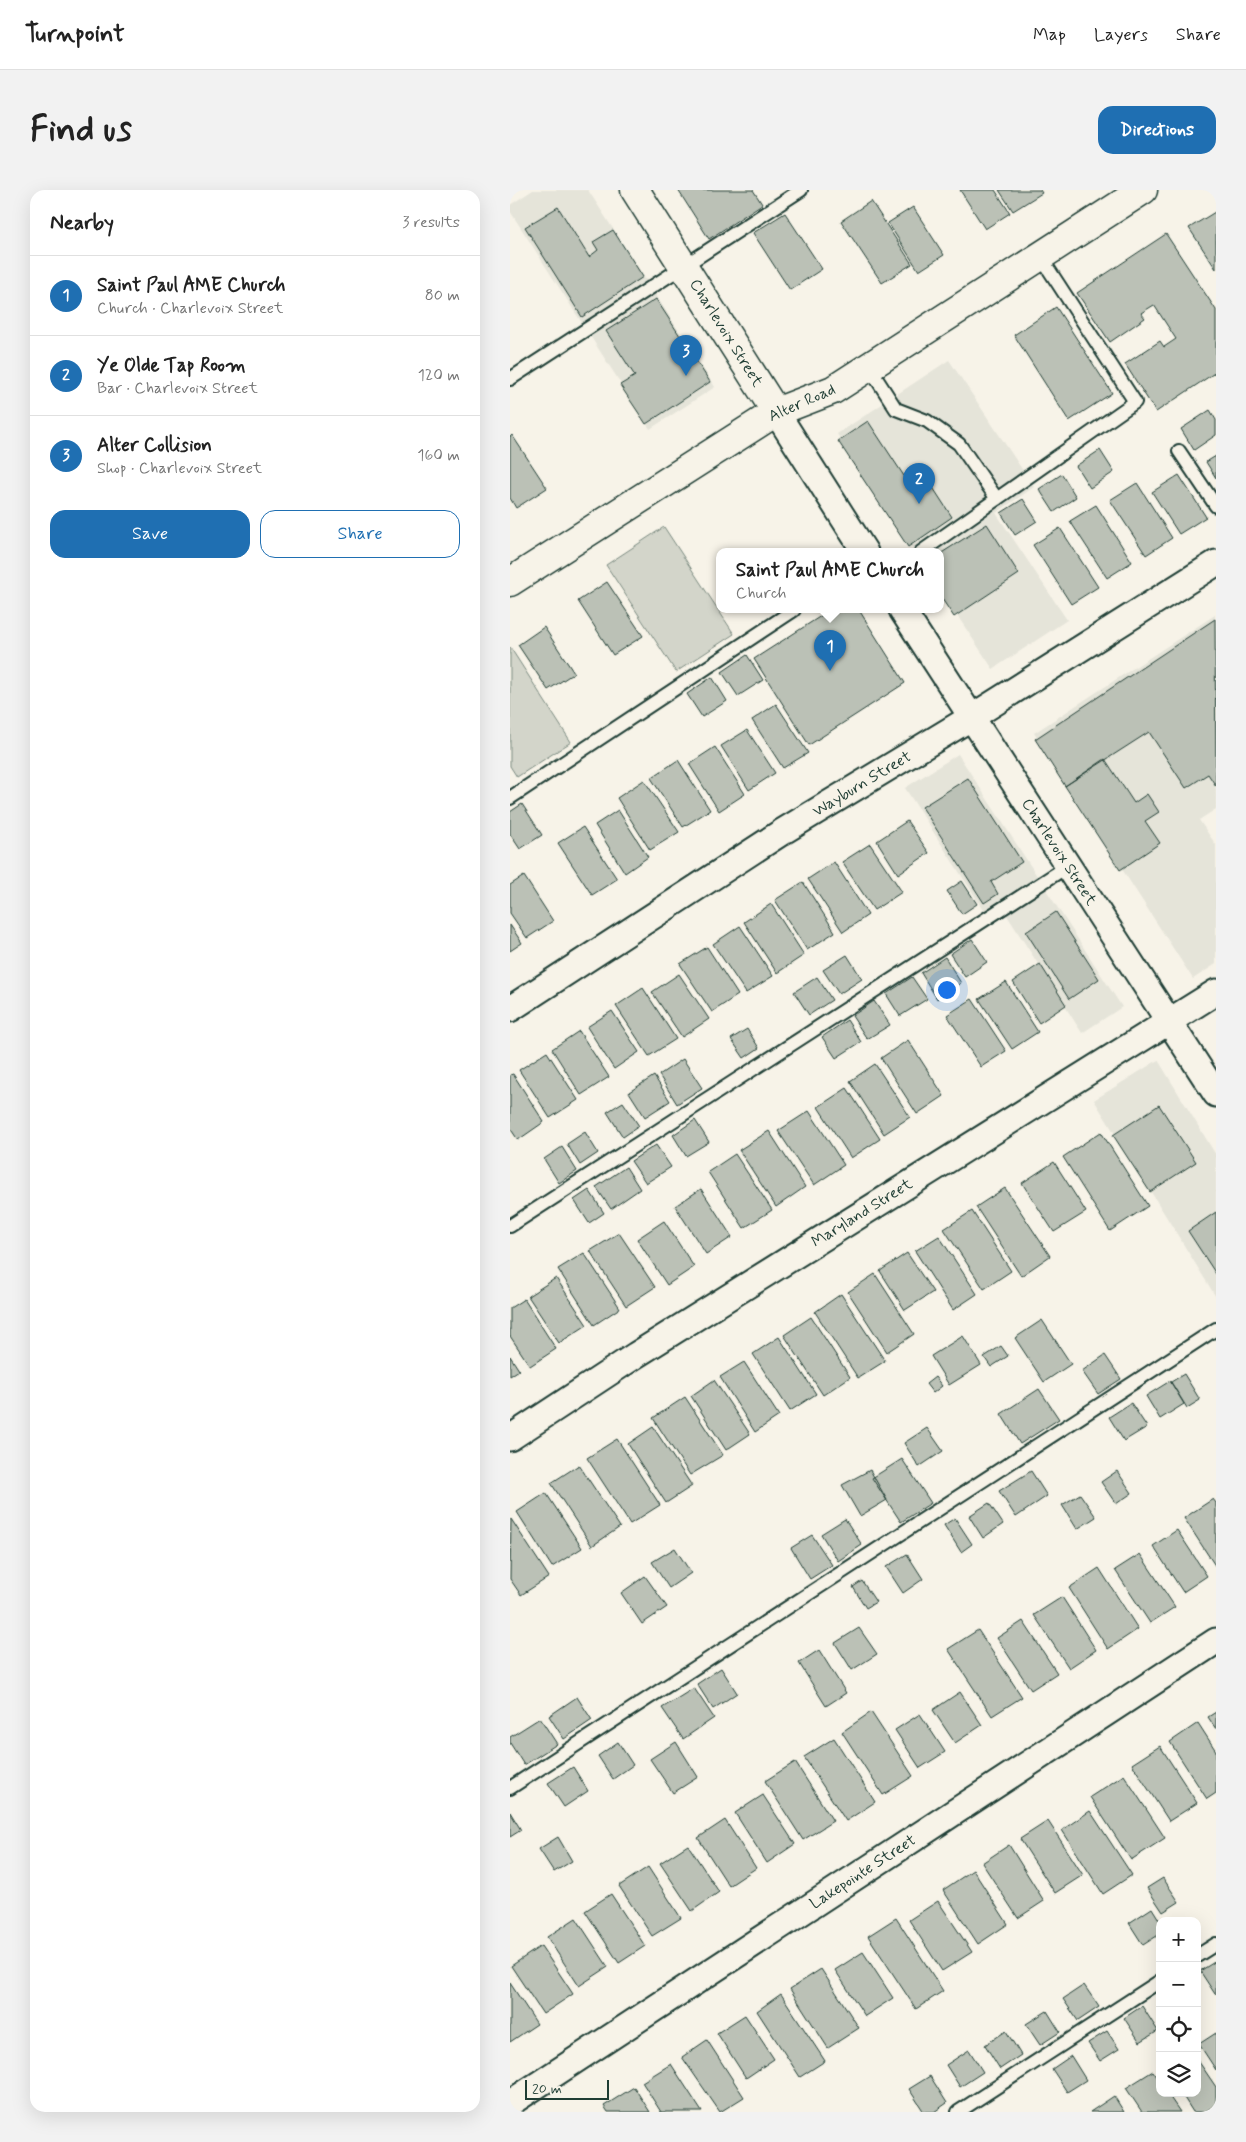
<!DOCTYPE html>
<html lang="en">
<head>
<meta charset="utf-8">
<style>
  body { margin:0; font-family:Mynerve,sans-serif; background:#f2f2f2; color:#222 }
  .controls { position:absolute; right:15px; bottom:15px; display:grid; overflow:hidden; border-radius:10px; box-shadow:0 5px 20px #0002 }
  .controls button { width:45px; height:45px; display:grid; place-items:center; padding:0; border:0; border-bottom:1px solid #e0e0e0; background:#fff; color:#222; font:25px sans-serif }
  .scale { position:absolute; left:15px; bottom:12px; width:84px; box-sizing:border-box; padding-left:5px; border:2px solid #1f3d34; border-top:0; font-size:14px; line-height:18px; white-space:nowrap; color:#1f3d34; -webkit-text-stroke:4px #f7f3e8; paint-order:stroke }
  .you { position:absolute; left:436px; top:799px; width:18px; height:18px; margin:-12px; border:4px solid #fff; border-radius:50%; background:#1a73e8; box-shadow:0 0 0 8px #1a73e833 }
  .badge { display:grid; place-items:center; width:32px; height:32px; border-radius:50%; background:#1f6fb2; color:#fff; font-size:16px; font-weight:700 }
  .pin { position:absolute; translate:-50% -41px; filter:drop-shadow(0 1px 2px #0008) }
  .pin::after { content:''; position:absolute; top:26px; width:18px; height:15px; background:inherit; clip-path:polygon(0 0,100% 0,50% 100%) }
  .popup { position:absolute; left:206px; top:358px; width:228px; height:65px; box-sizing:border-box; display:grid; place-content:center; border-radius:10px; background:#fff; filter:drop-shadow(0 1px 4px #0005); font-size:16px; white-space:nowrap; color:#767676 }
  .popup b { font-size:19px; color:#222 }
  .popup::after { content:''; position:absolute; left:50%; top:100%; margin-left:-10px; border:10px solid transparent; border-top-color:#fff }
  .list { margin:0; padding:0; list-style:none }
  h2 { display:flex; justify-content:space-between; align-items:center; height:65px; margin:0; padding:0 20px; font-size:21px }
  h2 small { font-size:16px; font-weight:400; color:#767676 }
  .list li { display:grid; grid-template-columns:32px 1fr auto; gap:15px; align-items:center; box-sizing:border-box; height:80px; padding:0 20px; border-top:1px solid #e0e0e0 }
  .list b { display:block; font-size:19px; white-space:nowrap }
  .list p { margin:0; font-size:16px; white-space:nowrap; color:#767676 }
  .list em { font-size:16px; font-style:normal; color:#767676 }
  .actions { display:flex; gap:10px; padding:15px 20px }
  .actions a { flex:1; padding:11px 0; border:1px solid #1f6fb2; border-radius:15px; text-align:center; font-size:18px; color:#1f6fb2 }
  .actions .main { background:#1f6fb2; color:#fff }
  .icon { flex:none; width:28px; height:28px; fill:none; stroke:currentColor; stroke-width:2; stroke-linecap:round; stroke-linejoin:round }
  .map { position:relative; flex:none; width:706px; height:1922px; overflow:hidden; border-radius:15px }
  header { display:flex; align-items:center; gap:30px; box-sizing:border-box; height:70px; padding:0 25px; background:#fff; border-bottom:1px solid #e0e0e0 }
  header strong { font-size:24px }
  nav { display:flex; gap:28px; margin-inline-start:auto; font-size:18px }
  .intro { display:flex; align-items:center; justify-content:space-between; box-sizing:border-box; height:120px; padding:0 30px }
  h1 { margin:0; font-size:35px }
  .button { padding:12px 22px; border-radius:15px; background:#1f6fb2; color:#fff; font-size:18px; font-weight:700 }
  main { display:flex; gap:30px; padding:0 30px }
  aside { flex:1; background:#fff; border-radius:15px; box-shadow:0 5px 20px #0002 }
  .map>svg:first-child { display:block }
</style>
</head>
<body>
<header>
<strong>Turnpoint</strong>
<nav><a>Map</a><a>Layers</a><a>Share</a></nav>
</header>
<div class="intro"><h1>Find us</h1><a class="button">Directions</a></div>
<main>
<aside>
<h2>Nearby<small>3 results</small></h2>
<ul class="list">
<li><span class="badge">1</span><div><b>Saint Paul AME Church</b><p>Church · Charlevoix Street</p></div><em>80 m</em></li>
<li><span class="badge">2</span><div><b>Ye Olde Tap Room</b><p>Bar · Charlevoix Street</p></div><em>120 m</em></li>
<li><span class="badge">3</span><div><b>Alter Collision</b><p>Shop · Charlevoix Street</p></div><em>160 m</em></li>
</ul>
<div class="actions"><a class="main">Save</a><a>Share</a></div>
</aside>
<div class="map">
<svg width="706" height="1922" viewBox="0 0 706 1922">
  <rect width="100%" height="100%" fill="#f7f3e8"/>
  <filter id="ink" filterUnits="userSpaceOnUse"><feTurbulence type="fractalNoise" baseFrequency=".02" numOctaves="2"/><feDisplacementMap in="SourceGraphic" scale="10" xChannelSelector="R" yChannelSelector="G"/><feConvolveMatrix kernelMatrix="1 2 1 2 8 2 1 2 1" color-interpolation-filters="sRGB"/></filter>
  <g filter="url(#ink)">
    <path fill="#e5e4d9" d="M23,0h55l127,197 -65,42 -140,-218v-6z
      M439,170l85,127 -38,26 71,107 -74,49 -53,-79v-38h-25l-78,-118z
      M705,425l1,194 -17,11 17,25v119l-23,15 -159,-246z
      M448,564l164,253 -40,26 -81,-127 -14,9 -82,-127z
      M648,870l58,95v142l-122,-197z"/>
    <path fill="#d3d5ca" stroke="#79897f" d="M154,337l70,107 -58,38 -70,-107z
      M0,457l61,95 -54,35 -7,-11z"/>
    <path fill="#bbc1b6" stroke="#1f3d34" d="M168,0h75l9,14 -53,35z
      M450,0h35l15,23 -25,16z
      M489,0h41l2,3 -29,18z
      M361,11l41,63 -30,19 -41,-62z
      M48,17l31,50 9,-7 -5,-8 20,-12 30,47 -61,40 -57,-90z
      M403,17l31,48 -25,16 -31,-48z
      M705,22l1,2v55l-27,-41z
      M275,23l37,56 -32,21 -37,-57z
      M656,44l50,76v62l-60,40 -31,-48 35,-23 4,6 12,-8 -22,-34 -13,8 4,5 -35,24 -33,-49z
      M146,109l54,83 -64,42 -26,-39 15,-9 -29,-45z
      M546,117l56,86 -43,28 -55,-86z
      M700,220l6,10v15l-22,15 -13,-21z
      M358,231l36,55 15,-10 33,51 -44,30 -70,-106z
      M2,245l35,53 -31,20 -6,-10v-61z
      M590,260l14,22 -24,16 -14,-22z
      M706,266v22l-10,-16z
      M552,284l14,23 -22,15 -15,-23z
      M669,285l27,42 -27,17 -27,-42z
      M627,293l35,55 -26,17 -36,-55z
      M513,309l14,22 -22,14 -14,-22z
      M586,315l36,57 -25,16 -37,-57z
      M477,334l32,50 -65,43 -14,-21v-42z
      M550,338l38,59 -27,17 -38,-59z
      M97,392l36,54 -30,19 -35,-54z
      M311,420h38l46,73 -96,62 -55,-86 70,-45z
      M705,429l1,167 -8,-12 -22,14 -37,-56 -84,54 -30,-47z
      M34,437l30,46 -26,17 -30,-45z
      M237,465l16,25 -25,16 -16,-24z
      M202,487l15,24 -25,16 -15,-23z
      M266,514l32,49 -25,15 -31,-48z
      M237,540l28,43 -26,17 -28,-44z
      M205,557l30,47 -26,17 -30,-47z
      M595,569l29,44 13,-9 12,18 -14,9 15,22 -40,27 -55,-84z
      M168,570l32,50 -27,17 -32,-49z
      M458,588l54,84 -31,20 7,12 -14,9 -62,-96z
      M134,590l35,52 -29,18 -33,-52z
      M12,614l20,31 -22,14 -10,-15v-22z
      M108,620l30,47 -23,16 -30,-48z
      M397,631l22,32 -31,21 -21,-33z
      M73,637l34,52 -25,16 -34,-52z
      M360,654l32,48 -28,18 -32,-48z
      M324,672l34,53 -25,17 -35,-53z
      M14,686l29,45 -26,17 -17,-25v-28z
      M452,691l15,23 -15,10 -15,-23z
      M293,692l32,50 -28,18 -32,-50z
      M261,714l33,51 -27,18 -33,-51z
      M546,722l43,67 -30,20 -43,-67z
      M0,735l12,18 -12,8z
      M230,736l33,50 -27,17 -33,-49z
      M462,749l15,23 -22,15 -15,-23z
      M197,757l31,48 -26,17 -32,-48z
      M337,765l15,24 -23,15 -16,-24z
      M435,767l16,26 -24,16 -16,-26z
      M530,774l26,41 -27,18 -26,-41z
      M169,784l30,45 -27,18 -30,-45z
      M307,787l15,23 -23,15 -15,-23z
      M402,787l15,22 -27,17 -14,-22z
      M496,792l32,50 -26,17 -33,-50z
      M133,798l33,51 -27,17 -33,-50z
      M462,809l34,52 -25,16 -34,-52z
      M364,811l16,24 -23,14 -15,-23z
      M102,821l27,41 -25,17 -27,-42z
      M337,830l14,22 -25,16 -14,-21z
      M237,839l12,19 -15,10 -13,-19z
      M69,841l30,46 -28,18 -29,-46z
      M398,850l36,56 -27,18 -36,-56z
      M37,862l31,48 -28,18 -31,-48z
      M173,869l19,29 -25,16 -18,-29z
      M365,874l35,53 -26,17 -34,-53z
      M3,884l31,48 -26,18 -8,-12v-53z
      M144,886l16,25 -25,16 -16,-25z
      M337,898l33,51 -29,19 -33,-51z
      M113,912l16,24 -16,11 -16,-25z
      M649,915l37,57 -46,30 -37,-57z
      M299,921l35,54 -30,20 -36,-54z
      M185,930l14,22 -23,14 -13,-21z
      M259,941l36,56 -29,20 -37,-57z
      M75,942l13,21 -18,12 -13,-21z
      M591,942l47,74 -38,25 -47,-74z
      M146,955l15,22 -25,16 -15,-22z
      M52,957l15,24 -18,12 -15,-24z
      M225,964l37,56 -28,18 -36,-56z
      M544,972l32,50 -32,20 -32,-49z
      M116,977l14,22 -29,20 -15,-22z
      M495,998l45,68 -29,20 -45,-69z
      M191,999l31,48 -26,17 -31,-48z
      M79,1000l15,23 -15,10 -15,-23z
      M462,1021l39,60 -27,18 -40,-60z
      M706,1022v62l-28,-43z
      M154,1031l30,46 -27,18 -30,-46z
      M109,1043l36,54 -29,19 -36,-55z
      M429,1046l38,58 -24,16 -38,-59z
      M74,1063l36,55 -26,17 -36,-56z
      M397,1063l26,39 -28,18 -25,-39z
      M365,1084l39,60 -27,18 -39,-60z
      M46,1088l31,47 -28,18 -31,-47z
      M331,1104l44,67 -27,17 -43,-66z
      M14,1109l32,50 -26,17 -20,-30v-28z
      M301,1127l39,60 -27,18 -39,-60z
      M532,1130l29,44 -27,18 -29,-44z
      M453,1146l18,29 -32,20 -18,-29z
      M269,1147l37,57 -26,17 -37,-57z
      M491,1156l7,10 -17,11 -7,-10z
      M595,1165l16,24 -23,15 -16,-23z
      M0,1166l9,14 -9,6z
      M234,1172l35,54 -24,16 -35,-55z
      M674,1184l16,26 -13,8 -16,-26z
      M425,1187l7,9 -9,7 -7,-9z
      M204,1190l36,54 -24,16 -35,-54z
      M660,1191l14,23 -24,15 -14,-23z
      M529,1199l20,30 -39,25 -19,-30z
      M175,1207l38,58 -33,20 -37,-57z
      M621,1213l16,24 -23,14 -15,-24z
      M143,1237l39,59 -26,17 -38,-59z
      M417,1238l16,23 -24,16 -15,-24z
      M107,1249l43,66 -30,19 -43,-66z
      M392,1269l29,44 -30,19 -29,-44z
      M69,1275l41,62 -28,19 -41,-63z
      M360,1280l17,30 -27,16 -18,-31z
      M521,1281l16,25 -31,21 -17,-26z
      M607,1281l15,22 -16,11 -15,-22z
      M36,1303l36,55 -30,19 -35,-55z
      M570,1304l16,23 -19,12 -15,-24z
      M703,1309l3,4v64l-32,-49z
      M479,1313l14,21 -20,14 -14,-22z
      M445,1328l17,26 -11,8 -17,-27z
      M1,1329l38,58 -28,18 -11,-16z
      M335,1329l17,26 -24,16 -17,-27z
      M667,1340l30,46 -24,16 -30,-46z
      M302,1345l20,30 -22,14 -19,-31z
      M165,1358l16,25 -22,15 -17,-26z
      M397,1364l16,25 -20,14 -17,-26z
      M630,1364l35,53 -25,16 -35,-53z
      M589,1378l39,61 -30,20 -39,-61z
      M135,1386l22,31 -25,17 -21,-31z
      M352,1391l14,21 -10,6 -13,-21z
      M552,1407l34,53 -27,18 -35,-53z
      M513,1431l34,52 -26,17 -34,-52z
      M349,1438l18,26 -25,16 -17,-27z
      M468,1440l44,67 -30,19 -44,-67z
      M309,1460l27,43 -20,13 -27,-43z
      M211,1478l16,25 -24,16 -16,-25z
      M184,1498l20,30 -31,21 -21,-31z
      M450,1502l22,33 -27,18 -22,-33z
      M67,1507l15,23 -28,19 -15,-23z
      M361,1522l42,64 -30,19 -41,-63z
      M706,1522v17l-8,-12z
      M410,1524l25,38 -25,16 -25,-38z
      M30,1528l17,26 -33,21 -14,-22v-6z
      M688,1533l18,28v42l-9,6 -37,-57z
      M324,1548l41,64 -29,19 -42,-64z
      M108,1552l15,23 -20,14 -15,-23z
      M166,1552l22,35 -25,16 -23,-34z
      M650,1556l37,57 -28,18 -37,-57z
      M285,1572l38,59 -30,19 -38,-59z
      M63,1577l15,24 -24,16 -16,-24z
      M614,1585l41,63 -34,22 -41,-63z
      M253,1605l32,49 -28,19 -32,-50z
      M580,1621l42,64 -29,19 -41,-64z
      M0,1622l11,18 -11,7z
      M215,1630l31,48 -27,18 -31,-48z
      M538,1631l35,54 -28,18 -35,-54z
      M48,1647l14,24 -18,11 -15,-23z
      M178,1655l31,47 -27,19 -32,-48z
      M499,1655l35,56 -26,17 -36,-55z
      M138,1677l33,51 -29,18 -33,-50z
      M463,1680l35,54 -30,20 -35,-54z
      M653,1688l16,24 -16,10 -16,-24z
      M101,1704l34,52 -26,17 -34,-52z
      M428,1711l34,51 -30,19 -33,-51z
      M642,1718l8,13v13l-17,11 -14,-22z
      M66,1728l32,49 -29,19 -32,-49z
      M386,1728l47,73 -27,18 -48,-73z
      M31,1756l32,48 -30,20 -32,-48z
      M353,1762l30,46 -28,18 -30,-46z
      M706,1771v32l-1,1 -15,-23z
      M311,1779l38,59 -31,20 -38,-59z
      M0,1793l27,41 -27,18z
      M574,1795l15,22 -21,14 -15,-22z
      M271,1804l44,67 -25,16 -43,-66z
      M632,1816l16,25 -18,11 -16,-24z
      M537,1821l13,21 -20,13 -14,-21z
      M235,1825l29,44 -28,19 -29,-45z
      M496,1841l15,24 -21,14 -15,-24z
      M597,1841l12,18 -19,12 -12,-18z
      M706,1843v37l-17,-26z
      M197,1850l37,57 -24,15 -38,-55z
      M459,1860l14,22 -23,15 -14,-22z
      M561,1866l15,24 -19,12 -15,-23z
      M687,1869l19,28v18l-11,7h-12l-12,-19h16z
      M161,1874l31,48h-41l-19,-30z
      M643,1881l7,10v12h7l13,19h-38l-16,-24z
      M420,1886l17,27 -13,9h-10l-15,-23z
      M124,1897l16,25h-42l-4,-6z
      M604,1906l10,16h-34z"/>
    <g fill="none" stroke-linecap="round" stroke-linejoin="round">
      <defs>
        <path id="lane" d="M359,177l27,42 31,12 32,23 38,55
          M0,189l291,-189
          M669,261l37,55
          M411,362l214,-150 -95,-146
          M0,608l284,-188
          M0,1036l558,-360
          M0,1598l706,-459
          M687,1766l19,-12
          M448,1922l202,-131"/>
        <path id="street" d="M266,222l89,140
          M392,420l314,484
          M0,819l272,-177 190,-115 244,-154
          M0,1248l126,-83 580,-363
          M0,1913l706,-462"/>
        <path id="secondary" d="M125,0l141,222
          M0,392l266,-170 57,-22 310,-200"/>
      </defs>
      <use href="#lane" stroke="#1f3d34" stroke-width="16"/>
      <use href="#street" stroke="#1f3d34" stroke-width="29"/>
      <use href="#secondary" stroke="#1f3d34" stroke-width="31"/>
      <use href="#lane" stroke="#f7f3e8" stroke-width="12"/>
      <use href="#street" stroke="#f7f3e8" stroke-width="25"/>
      <use href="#secondary" stroke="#f7f3e8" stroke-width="28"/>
    </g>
  </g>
  <g text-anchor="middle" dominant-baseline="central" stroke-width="4" stroke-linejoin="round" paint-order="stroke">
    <g font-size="16" fill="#1f3d34" stroke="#f7f3e8">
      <text transform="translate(216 143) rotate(58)">Charlevoix Street</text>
      <text transform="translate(292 213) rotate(-24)">Alter Road</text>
      <text transform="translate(352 594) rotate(-31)">Wayburn Street</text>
      <text transform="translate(549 662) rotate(57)">Charlevoix Street</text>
      <text transform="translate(352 1023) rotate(-32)">Maryland Street</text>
      <text transform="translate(353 1682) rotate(-33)">Lakepointe Street</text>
    </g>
  </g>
</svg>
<div class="controls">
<button>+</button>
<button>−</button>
<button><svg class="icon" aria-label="locate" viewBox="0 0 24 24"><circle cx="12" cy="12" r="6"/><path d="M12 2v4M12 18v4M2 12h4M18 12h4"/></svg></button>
<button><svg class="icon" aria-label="layers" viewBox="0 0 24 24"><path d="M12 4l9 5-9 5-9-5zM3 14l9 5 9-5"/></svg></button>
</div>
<div class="scale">20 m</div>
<div class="you"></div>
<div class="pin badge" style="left:320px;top:481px">1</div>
<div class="popup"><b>Saint Paul AME Church</b>Church</div>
<div class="pin badge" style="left:409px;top:314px">2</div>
<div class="pin badge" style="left:176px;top:186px">3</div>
</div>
</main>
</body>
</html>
